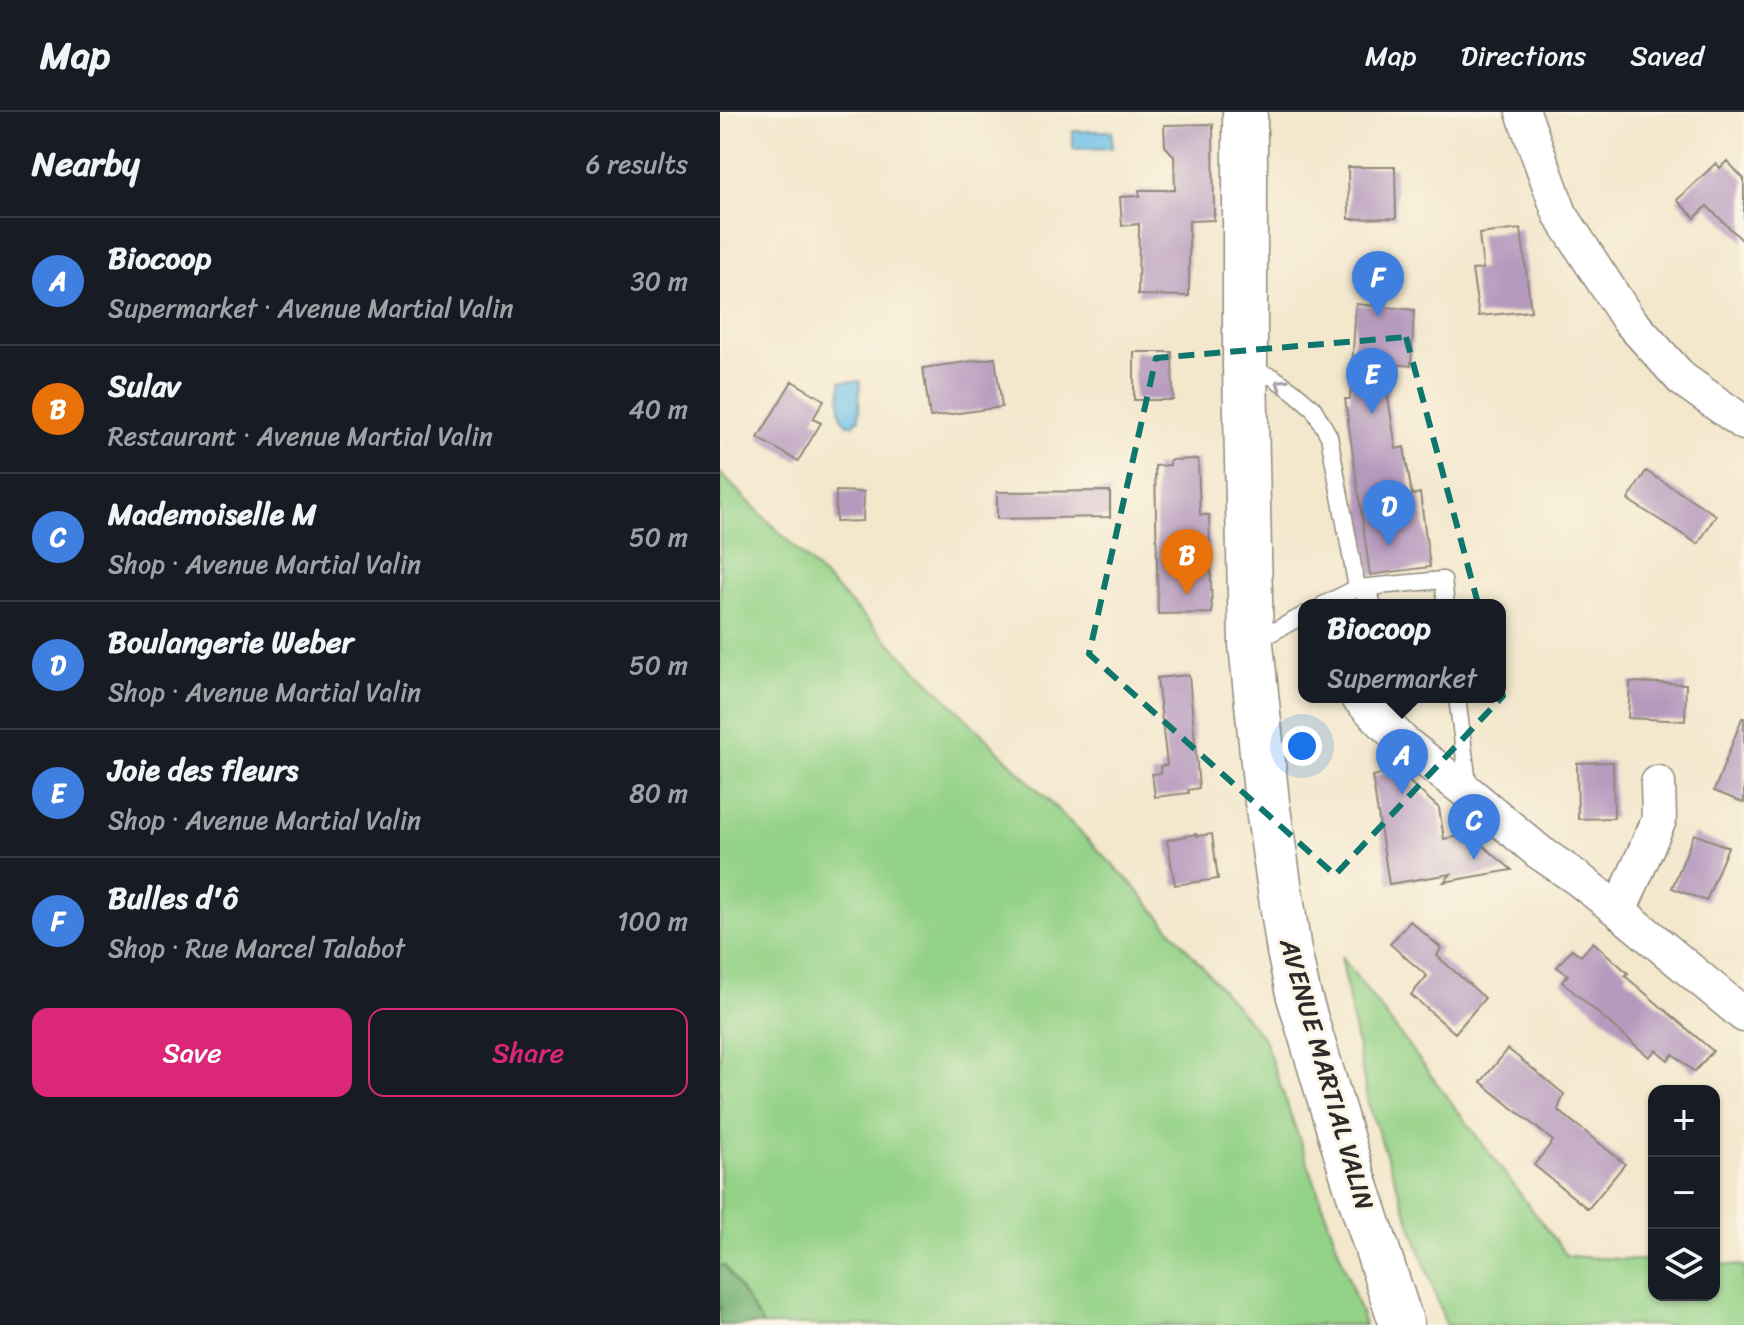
<!DOCTYPE html>
<html lang="en">
<head>
<meta charset="utf-8">
<style>
  body { margin:0; font-family:Sriracha,sans-serif; background:#20242c; color:#f1f3f6 }
  .controls { position:absolute; right:24px; bottom:24px; display:grid; overflow:hidden; border-radius:16px; box-shadow:0 2px 6px #0004 }
  .controls button { width:72px; height:72px; display:grid; place-items:center; padding:0; border:0; border-bottom:2px solid #363941; background:#171b24; color:#f1f3f6; font:40px sans-serif }
  .you { position:absolute; left:582px; top:634px; width:28px; height:28px; margin:-20px; border:6px solid #fff; border-radius:50%; background:#1a73e8; box-shadow:0 0 0 12px #1a73e833 }
  .badge { display:grid; place-items:center; width:52px; height:52px; border-radius:50%; background:#db2777; color:#fff; font-size:26px; font-weight:700 }
  .pin { position:absolute; translate:-50% -66px; filter:drop-shadow(0 2px 4px #0008) }
  .pin::after { content:''; position:absolute; top:42px; width:28px; height:24px; background:inherit; clip-path:polygon(0 0,100% 0,50% 100%) }
  .popup { position:absolute; left:578px; top:487px; width:208px; height:104px; box-sizing:border-box; display:grid; place-content:center; border-radius:16px; background:#171b24; filter:drop-shadow(0 2px 6px #0005); font-size:26px; white-space:nowrap; color:#9ea1a6 }
  .popup b { font-size:30px; color:#f1f3f6 }
  .popup::after { content:''; position:absolute; left:50%; top:100%; margin-left:-16px; border:16px solid transparent; border-top-color:#171b24 }
  .list { margin:0; padding:0; list-style:none }
  h2 { display:flex; justify-content:space-between; align-items:center; height:104px; margin:0; padding:0 32px; font-size:34px }
  h2 small { font-size:26px; font-weight:400; color:#9ea1a6 }
  .list li { display:grid; grid-template-columns:52px 1fr auto; gap:24px; align-items:center; box-sizing:border-box; height:128px; padding:0 32px; border-top:2px solid #363941 }
  .list b { display:block; font-size:30px; white-space:nowrap }
  .list p { margin:0; font-size:26px; white-space:nowrap; color:#9ea1a6 }
  .list em { font-size:26px; font-style:normal; color:#9ea1a6 }
  .actions { display:flex; gap:16px; padding:24px 32px }
  .actions a { flex:1; padding:18px 0; border:2px solid #db2777; border-radius:16px; text-align:center; font-size:28px; color:#db2777 }
  .actions .main { background:#db2777; color:#fff }
  .icon { flex:none; width:44px; height:44px; fill:none; stroke:currentColor; stroke-width:2; stroke-linecap:round; stroke-linejoin:round }
  .map { position:relative; flex:none; width:1024px; height:1213px; overflow:hidden }
  header { display:flex; align-items:center; gap:48px; box-sizing:border-box; height:112px; padding:0 40px; background:#171b24; border-bottom:2px solid #363941 }
  header strong { font-size:38px }
  nav { display:flex; gap:44px; margin-inline-start:auto; font-size:28px }
  main { display:flex }
  aside { flex:1; background:#171b24 }
  .map>svg:first-child { display:block }
</style>
</head>
<body>
<header>
<strong>Map</strong>
<nav><a>Map</a><a>Directions</a><a>Saved</a></nav>
</header>
<main>
<aside>
<h2>Nearby<small>6 results</small></h2>
<ul class="list">
<li><span class="badge" style="background:#3f7fe0">A</span><div><b>Biocoop</b><p>Supermarket · Avenue Martial Valin</p></div><em>30 m</em></li>
<li><span class="badge" style="background:#e8710a">B</span><div><b>Sulav</b><p>Restaurant · Avenue Martial Valin</p></div><em>40 m</em></li>
<li><span class="badge" style="background:#3f7fe0">C</span><div><b>Mademoiselle M</b><p>Shop · Avenue Martial Valin</p></div><em>50 m</em></li>
<li><span class="badge" style="background:#3f7fe0">D</span><div><b>Boulangerie Weber</b><p>Shop · Avenue Martial Valin</p></div><em>50 m</em></li>
<li><span class="badge" style="background:#3f7fe0">E</span><div><b>Joie des fleurs</b><p>Shop · Avenue Martial Valin</p></div><em>80 m</em></li>
<li><span class="badge" style="background:#3f7fe0">F</span><div><b>Bulles d'ô</b><p>Shop · Rue Marcel Talabot</p></div><em>100 m</em></li>
</ul>
<div class="actions"><a class="main">Save</a><a>Share</a></div>
</aside>
<div class="map">
<svg width="1024" height="1213" viewBox="0 0 1024 1213">
  <rect width="100%" height="100%" fill="#fcf5e5"/>
  <filter id="ink" filterUnits="userSpaceOnUse"><feTurbulence type="fractalNoise" baseFrequency=".0125" numOctaves="2"/><feDisplacementMap in="SourceGraphic" scale="16" xChannelSelector="R" yChannelSelector="G"/><feConvolveMatrix kernelMatrix="1 2 1 2 8 2 1 2 1" color-interpolation-filters="sRGB"/></filter>
  <filter id="wash" filterUnits="userSpaceOnUse"><feTurbulence type="fractalNoise" baseFrequency=".006" numOctaves="4" result="noise"/><feDisplacementMap in="SourceGraphic" scale="32" xChannelSelector="R" yChannelSelector="G"/><feGaussianBlur stdDeviation="1.8" result="paint"/><feColorMatrix in="noise" values="0 0 0 0 0 0 0 0 0 0 0 0 0 0 0 0 0 1.4 0 .05"/><feComposite in="paint" operator="in"/></filter>
  <g filter="url(#wash)">
    <rect width="100%" height="100%" fill="#f3e7cc"/>
    <path fill="#94d288" stroke="#607e5a" stroke-width="2" d="M0,361l412,411 132,155 101,286h-602l-38,-59 -5,1z
      M621,844l226,300 87,5v34h60v-31l30,2v59h-298l-78,-222z"/>
    <path fill="#77b474" stroke="#517050" stroke-width="2" d="M4,1153l39,60h-43v-58z"/>
    <path fill="#6ac0e7" stroke="#4a7689" stroke-width="2" d="M353,19h39v17l-39,1z
      M121,269h19l-1,39h-3l-1,4c-21,4 -14,-28 -14,-43z"/>
    <g id="blocks">
      <path fill="#b69abe" d="M493,12l1,96 -25,1v75l-51,-1 1,-71 -17,2 -2,-29 20,-1 -1,-6h36l-1,-34 -9,-10 -1,-21z
        M1007,49l17,18v63l-37,-36 -12,12 -18,-18 39,-37 4,5z
        M628,55h47l1,51 -47,1z
        M801,117l10,82 -52,5 -7,-46 11,-1 -4,-35z
        M636,192l58,6 -3,56 -18,-2 -5,33 8,52 8,-2 8,48 8,-2 10,74 -60,8 -25,-176h5z
        M414,240h38l1,48h-39z
        M275,246l7,49 -72,10 -7,-49z
        M72,269l32,19 -11,19 8,4 -23,38 -40,-23z
        M478,347l2,56h9l3,98 -54,1 -3,-148 15,-1v-5z
        M926,359l70,44 -18,29 -70,-44z
        M116,379l28,1 -1,29 -27,1z
        M390,379v26l-113,2v-27z
        M469,563l10,113 -11,2 1,3 -34,4 -3,-23 9,-1 -1,-7 7,-1 -10,-87z
        M910,570l56,2 -1,37 -57,-3z
        M1022,606h2v85l-30,-12z
        M893,650l1,56 -36,1 -1,-56z
        M678,660l41,36 5,31 25,-5 43,36 -68,12 7,-8 -62,10 -17,-108z
        M476,722l1,2 15,-2 6,45 -43,6 -8,-45z
        M974,722l34,13 -22,54 -34,-13z
        M690,809l31,27 -4,8 48,42 -30,35 -44,-38 16,-19 -37,-32z
        M873,830l35,31 -3,3 88,75 -19,21 -21,-18 -5,6 -12,-10 -7,7 -87,-75 6,-7 -11,-8 15,-18 9,7z
        M788,937l56,45 -6,16 67,54 -37,45 -54,-44 19,-24 -72,-59z"/>
    </g>
  </g>
  <g filter="url(#ink)">
    <use href="#blocks" fill-opacity="0" stroke="#8f897c" stroke-width="2"/>
    <g fill="none" stroke-linecap="round" stroke-linejoin="round">
      <defs>
        <path id="service" d="M526,257l27,8 20,14 20,17 16,28 28,152 13,9 3,8
          M603,493l34,-17 86,-8 3,25
          M536,529l48,-26
          M737,585l12,94"/>
        <path id="minor" d="M803,0l37,102 68,105 54,60 62,44
          M638,585l46,46 66,51 69,58 38,26 42,33 125,104
          M899,799l40,-91 -1,-37"/>
        <path id="primary" d="M525,0v256l6,276 16,158 22,149 9,42 54,180 50,152"/>
      </defs>
      <use href="#service" stroke="#8f897c" stroke-width="19"/>
      <use href="#minor" stroke="#8f897c" stroke-width="37"/>
      <use href="#primary" stroke="#8f897c" stroke-width="47"/>
      <use href="#service" stroke="#fff" stroke-width="16"/>
      <use href="#minor" stroke="#fff" stroke-width="34"/>
      <use href="#primary" stroke="#fff" stroke-width="44"/>
    </g>
    <defs><path id="oneway-chevron" d="M-2-3.5L2.5 0L-2 3.5" fill="none" stroke-width="1.6" stroke-linecap="round" stroke-linejoin="round" transform="scale(2)"/></defs>
    <use stroke="#a0a0a0" href="#oneway-chevron" transform="translate(561 272) rotate(-147)"/>
  </g>
  <path fill="none" stroke="#0f766e" stroke-width="6" stroke-dasharray="16 10" stroke-linejoin="round" d="M686,225l97,359 -168,179 -246,-221 67,-296z"/>
  <g text-anchor="middle" dominant-baseline="central" stroke-width="6" stroke-linejoin="round" paint-order="stroke">
    <g font-size="26" fill="#2b2b2b" stroke="#fcf5e5">
      <text transform="translate(607 962) rotate(74)">AVENUE MARTIAL VALIN</text>
    </g>
  </g>
</svg>
<div class="controls">
<button>+</button>
<button>−</button>
<button><svg class="icon" aria-label="layers" viewBox="0 0 24 24"><path d="M12 4l9 5-9 5-9-5zM3 14l9 5 9-5"/></svg></button>
</div>
<div class="you"></div>
<div class="pin badge" style="left:682px;top:683px;background:#3f7fe0">A</div>
<div class="popup"><b>Biocoop</b>Supermarket</div>
<div class="pin badge" style="left:467px;top:483px;background:#e8710a">B</div>
<div class="pin badge" style="left:754px;top:748px;background:#3f7fe0">C</div>
<div class="pin badge" style="left:669px;top:434px;background:#3f7fe0">D</div>
<div class="pin badge" style="left:652px;top:302px;background:#3f7fe0">E</div>
<div class="pin badge" style="left:658px;top:205px;background:#3f7fe0">F</div>
</div>
</main>
</body>
</html>
